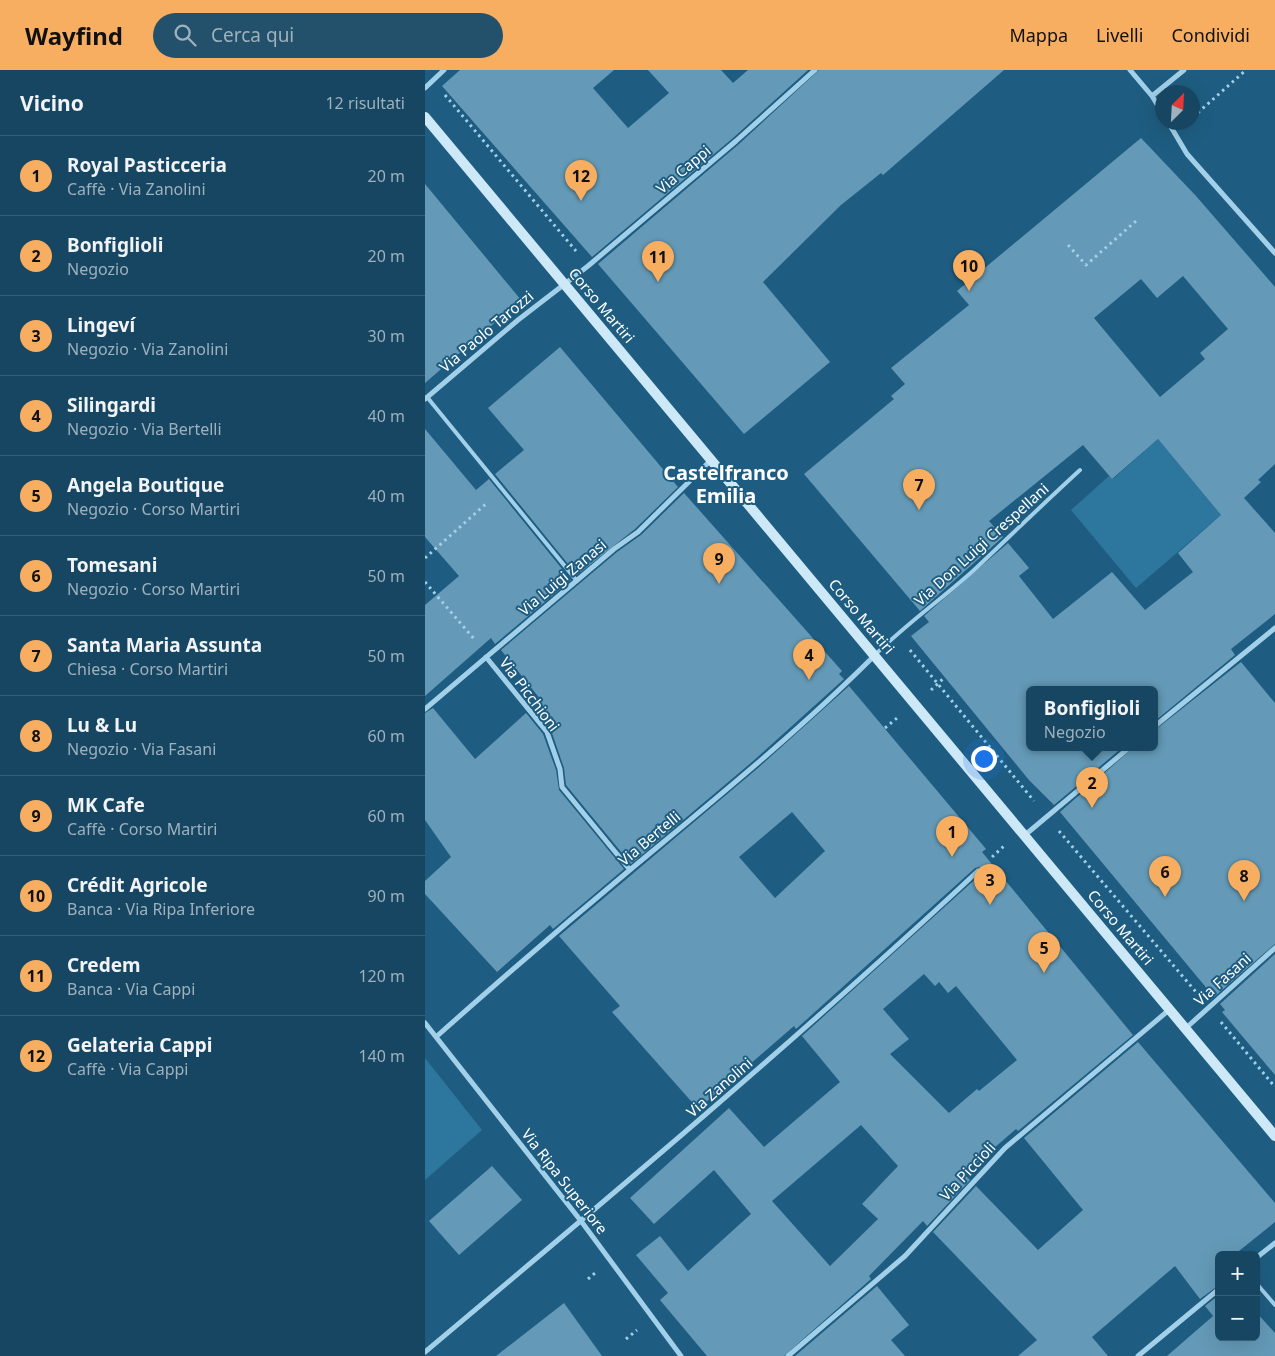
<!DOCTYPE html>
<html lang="it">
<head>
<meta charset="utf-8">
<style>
  body { margin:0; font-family:"Noto Sans",sans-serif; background:#23506a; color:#f1f3f6 }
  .controls { position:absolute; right:15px; bottom:15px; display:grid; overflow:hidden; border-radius:8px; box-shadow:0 5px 20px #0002 }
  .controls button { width:45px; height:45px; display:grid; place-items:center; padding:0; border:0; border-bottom:1px solid #355e76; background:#164661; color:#f1f3f6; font:25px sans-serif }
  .compass { position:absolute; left:730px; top:15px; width:45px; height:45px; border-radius:50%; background:#164661; box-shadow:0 5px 20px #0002; rotate:24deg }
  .you { position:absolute; left:558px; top:688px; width:18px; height:18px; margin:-12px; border:4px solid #fff; border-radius:50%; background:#1a73e8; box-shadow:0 0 0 8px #1a73e833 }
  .badge { display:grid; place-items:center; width:32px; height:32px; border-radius:50%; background:#f8ae61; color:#111; font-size:16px; font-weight:700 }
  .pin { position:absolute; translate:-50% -41px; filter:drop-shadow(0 1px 2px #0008) }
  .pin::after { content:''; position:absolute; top:26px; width:18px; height:15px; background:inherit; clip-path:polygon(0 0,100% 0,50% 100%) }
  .popup { position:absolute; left:601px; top:616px; width:132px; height:65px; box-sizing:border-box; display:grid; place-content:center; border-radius:8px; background:#164661; filter:drop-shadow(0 1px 4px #0005); font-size:16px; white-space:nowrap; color:#9eb1bd }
  .popup b { font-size:19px; color:#f1f3f6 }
  .popup::after { content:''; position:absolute; left:50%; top:100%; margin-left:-10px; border:10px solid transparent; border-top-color:#164661 }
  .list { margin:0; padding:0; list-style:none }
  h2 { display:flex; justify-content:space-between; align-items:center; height:65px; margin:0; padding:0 20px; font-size:21px }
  h2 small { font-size:16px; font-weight:400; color:#9eb1bd }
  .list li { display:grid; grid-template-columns:32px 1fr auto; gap:15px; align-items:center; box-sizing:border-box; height:80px; padding:0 20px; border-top:1px solid #355e76 }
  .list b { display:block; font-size:19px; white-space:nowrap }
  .list p { margin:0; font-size:16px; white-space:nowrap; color:#9eb1bd }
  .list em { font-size:16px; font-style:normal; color:#9eb1bd }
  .icon { flex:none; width:28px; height:28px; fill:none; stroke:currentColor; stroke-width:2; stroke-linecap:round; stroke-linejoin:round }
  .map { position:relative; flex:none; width:850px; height:1286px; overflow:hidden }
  header { display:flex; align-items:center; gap:30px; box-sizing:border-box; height:70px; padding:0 25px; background:#f8ae61; color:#111 }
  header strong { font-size:24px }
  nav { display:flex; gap:28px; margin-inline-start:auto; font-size:18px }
  .search { width:350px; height:45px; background:#23506a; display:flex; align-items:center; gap:12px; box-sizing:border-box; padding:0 18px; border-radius:28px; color:#9eb1bd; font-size:19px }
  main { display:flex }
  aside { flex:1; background:#164661 }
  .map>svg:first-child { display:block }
</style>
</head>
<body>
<header>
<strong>Wayfind</strong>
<div class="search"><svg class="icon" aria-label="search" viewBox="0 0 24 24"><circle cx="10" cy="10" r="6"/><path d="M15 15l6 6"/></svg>Cerca qui</div>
<nav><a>Mappa</a><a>Livelli</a><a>Condividi</a></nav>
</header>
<main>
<aside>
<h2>Vicino<small>12 risultati</small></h2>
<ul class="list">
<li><span class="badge">1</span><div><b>Royal Pasticceria</b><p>Caffè · Via Zanolini</p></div><em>20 m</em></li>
<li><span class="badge">2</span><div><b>Bonfiglioli</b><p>Negozio</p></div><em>20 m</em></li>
<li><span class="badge">3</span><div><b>Lingeví</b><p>Negozio · Via Zanolini</p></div><em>30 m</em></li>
<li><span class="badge">4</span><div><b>Silingardi</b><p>Negozio · Via Bertelli</p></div><em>40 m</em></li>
<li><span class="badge">5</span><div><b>Angela Boutique</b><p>Negozio · Corso Martiri</p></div><em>40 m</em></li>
<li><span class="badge">6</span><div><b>Tomesani</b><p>Negozio · Corso Martiri</p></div><em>50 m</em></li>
<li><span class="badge">7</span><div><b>Santa Maria Assunta</b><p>Chiesa · Corso Martiri</p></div><em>50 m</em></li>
<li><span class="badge">8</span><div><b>Lu &amp; Lu</b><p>Negozio · Via Fasani</p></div><em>60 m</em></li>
<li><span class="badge">9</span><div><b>MK Cafe</b><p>Caffè · Corso Martiri</p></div><em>60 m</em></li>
<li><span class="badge">10</span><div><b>Crédit Agricole</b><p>Banca · Via Ripa Inferiore</p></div><em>90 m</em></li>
<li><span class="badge">11</span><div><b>Credem</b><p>Banca · Via Cappi</p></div><em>120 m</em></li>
<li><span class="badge">12</span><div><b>Gelateria Cappi</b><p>Caffè · Via Cappi</p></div><em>140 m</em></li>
</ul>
</aside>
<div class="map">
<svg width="850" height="1286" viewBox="0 0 850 1286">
  <rect width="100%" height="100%" fill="#1e5d81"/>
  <path fill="#2d769d" d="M733,369l63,76 -85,73 -65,-78 38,-34 4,3z
    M0,988l57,72 -57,50z"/>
  <path fill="#649ab7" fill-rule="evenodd" d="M35,0h154l-21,18 35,40 41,-35 -21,-23h73l12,13 15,-13h60l-75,68 -141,119 -150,-171z
    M394,0h185l-121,105 -2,-2 -40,32 -78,77 67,80 -86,72 -146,-170 141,-120z
    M716,68l55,58 79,91v177l-17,16 3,2 -17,16 31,35v81l-44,35 4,6 -80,66v-32h-126v58h94l-69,58 -25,-25 -118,-144 18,-14 -5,-6 84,-73 21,25 -10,8 34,43 59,-47 33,38 48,-38 -15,-19 43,-38 -63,-76 -46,40 -29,-34 -94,76 14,16 -83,74 -116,-137 90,-75 -3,-3 14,-12 -14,-16 78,-63 -12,-14zM758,206l45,53 -28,24 5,6 -45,38 -66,-79 47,-39 16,19z
    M0,114l96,116 -96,83z
    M135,277l118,140 -43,42 -58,46 -82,-101 29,-24 -36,-42z
    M0,359l51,61 13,-11 82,101 -76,64 -4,-6 -66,58v-91l34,-29 -34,-39z
    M259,423l158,178 -3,3 5,5 -92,83 -121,102 -65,-79 -2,-17 -13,-38 -18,-22 8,-8 -40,-50 116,-98 24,-17z
    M816,592l34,41v241l-61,53 -154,-185 74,-65h21v-17z
    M424,616l137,163 -4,3 151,183 -115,96 -2,-2 -52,45 6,6 -43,46 -4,-5 -54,55 2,3 -87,77h-77l-47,-56 8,-7 -32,-38 24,-19 28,35 63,-57 -37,-44 -60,54 -24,-26 99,-90 35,39 76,-65 -38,-46 179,-162 1,-4 -3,-3 -4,1 -179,161 -2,-3 -96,83 -86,-97 8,-6 -61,-70 199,-168zM367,742l33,39 -50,47 -36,-41zM499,904l11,12 4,-4 9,11 8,-7 61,74 -38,31 -2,-2 -28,24 -59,-59 19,-15 -26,-30zM436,1055l37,41 -36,38 16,15 -48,47 -58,-65z
    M8,638l42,51 51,-46 17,21 13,36 3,20 65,79 -71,60 -3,-4 -53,47 -72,-78v-13l26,-24 -26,-37v-107z
    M850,884v121l-53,-63 3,-2 -5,-6z
    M713,972l137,161v19l-41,33h-15l-2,13 2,17 -19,14 -25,-33 -83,71 16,19h-90l19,-16 -104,-108 43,-46 62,64 45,-40 -59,-72z
    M67,1096l30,34 -63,55 -30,-34z
    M452,1216l32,39 -18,15 14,16h-110z
    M794,1225v42h37v-25l19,21v23h-108l46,-40 -8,-10z
    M139,1233l38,53h-106z"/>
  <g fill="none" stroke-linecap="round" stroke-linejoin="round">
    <path stroke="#a2d0e9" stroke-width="3" stroke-dasharray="2.5 4" stroke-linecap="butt" d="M20,25l131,156
      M768,47l53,-47
      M643,175l18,20 50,-44
      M0,488l63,-56
      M0,512l50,58
      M485,580l124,151
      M506,620l14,-13
      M460,658l12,-10
      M634,761l137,161
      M567,787l12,-11
      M796,952l54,65
      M163,1209l7,-6
      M201,1269l11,-9"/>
    <path stroke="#a2d0e9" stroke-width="4" d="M2,327l150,184
      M450,585c31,-31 67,-56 99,-85 35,-33 70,-67 106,-100
      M831,1213l19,22"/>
    <path stroke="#a2d0e9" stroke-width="5" d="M705,0l22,26 11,18
      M0,18l19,-18
      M727,26l32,-26
      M743,52l19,32 88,99
      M0,329l93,-79 70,-54 148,-125 79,-71
      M61,587l61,75 13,37 2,18 68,83
      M0,639l189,-160 24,-17 73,-72
      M730,656l120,-98
      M600,765l105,-88
      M0,953l156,198 100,135
      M761,958l89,-80
      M11,967c64,-57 129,-113 195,-168 83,-69 167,-137 244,-214
      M831,1188l19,-15
      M0,1282c187,-157 374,-314 553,-481
      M363,1286l117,-100 100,-108 164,-138
      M713,1286l81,-67"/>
    <path stroke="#cde8f7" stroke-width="10" d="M0,47l850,1019"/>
  </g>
  <g text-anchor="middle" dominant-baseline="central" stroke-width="4" stroke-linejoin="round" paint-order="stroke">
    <g font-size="15" fill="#fff" stroke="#1e5d81">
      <text transform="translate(258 99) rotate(-40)">Via Cappi</text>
      <text transform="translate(177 235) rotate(50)">Corso Martiri</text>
      <text transform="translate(61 261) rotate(-40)">Via Paolo Tarozzi</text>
      <text transform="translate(556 474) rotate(-42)">Via Don Luigi Crespellani</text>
      <text transform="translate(137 507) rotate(-40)">Via Luigi Zanasi</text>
      <text transform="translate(437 546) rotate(50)">Corso Martiri</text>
      <text transform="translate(105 624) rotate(53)">Via Picchioni</text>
      <text transform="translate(224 768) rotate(-40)">Via Bertelli</text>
      <text transform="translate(696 857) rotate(50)">Corso Martiri</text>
      <text transform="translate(797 909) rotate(-42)">Via Fasani</text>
      <text transform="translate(294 1017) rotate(-41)">Via Zanolini</text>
      <text transform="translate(542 1101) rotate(-47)">Via Piccioli</text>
      <text transform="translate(140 1111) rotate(52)">Via Ripa Superiore</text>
    </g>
    <g font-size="20" font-weight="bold" fill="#fff" stroke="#1e5d81">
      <text x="301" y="402">Castelfranco<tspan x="301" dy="23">Emilia</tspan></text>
    </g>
  </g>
</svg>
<div class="controls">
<button>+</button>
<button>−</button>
</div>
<svg class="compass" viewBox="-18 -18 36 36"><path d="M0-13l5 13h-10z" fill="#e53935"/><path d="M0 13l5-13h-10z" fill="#9eb1bd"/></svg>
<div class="you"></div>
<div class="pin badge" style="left:527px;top:787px">1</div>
<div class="pin badge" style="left:667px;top:738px">2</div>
<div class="popup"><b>Bonfiglioli</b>Negozio</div>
<div class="pin badge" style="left:565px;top:835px">3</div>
<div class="pin badge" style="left:384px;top:610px">4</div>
<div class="pin badge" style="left:619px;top:903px">5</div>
<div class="pin badge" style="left:740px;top:827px">6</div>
<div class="pin badge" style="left:494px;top:440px">7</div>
<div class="pin badge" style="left:819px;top:831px">8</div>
<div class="pin badge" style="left:294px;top:514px">9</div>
<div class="pin badge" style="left:544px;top:221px">10</div>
<div class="pin badge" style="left:233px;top:212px">11</div>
<div class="pin badge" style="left:156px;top:131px">12</div>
</div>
</main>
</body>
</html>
